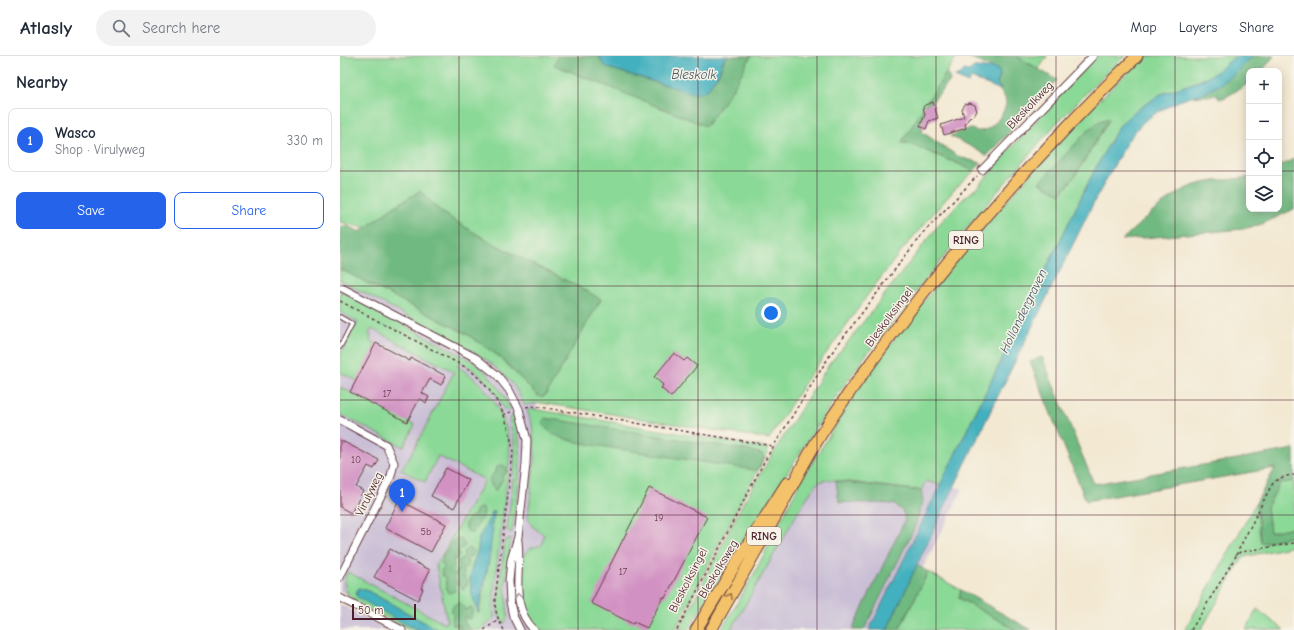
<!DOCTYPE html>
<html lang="en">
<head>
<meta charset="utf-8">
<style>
  body { margin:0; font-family:"Comic Neue",sans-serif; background:#f2f2f3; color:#1f2937 }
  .controls { position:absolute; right:12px; top:12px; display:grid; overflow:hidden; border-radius:8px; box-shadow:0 2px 10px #0003 }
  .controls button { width:36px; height:36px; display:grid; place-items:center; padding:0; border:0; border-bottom:1px solid #e0e1e3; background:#fff; color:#1f2937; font:20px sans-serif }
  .scale { position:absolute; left:12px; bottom:10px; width:64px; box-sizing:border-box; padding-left:4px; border:2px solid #4a1f2b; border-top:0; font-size:11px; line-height:14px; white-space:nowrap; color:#4a1f2b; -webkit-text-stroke:3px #f7f3e8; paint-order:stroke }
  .you { position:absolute; left:431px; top:257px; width:14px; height:14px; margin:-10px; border:3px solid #fff; border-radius:50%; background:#1a73e8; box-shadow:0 0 0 6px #1a73e833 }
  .badge { display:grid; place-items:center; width:26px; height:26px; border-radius:50%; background:#2563eb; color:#fff; font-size:13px; font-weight:700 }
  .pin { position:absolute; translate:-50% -33px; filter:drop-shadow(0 1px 2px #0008) }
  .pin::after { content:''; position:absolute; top:21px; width:14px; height:12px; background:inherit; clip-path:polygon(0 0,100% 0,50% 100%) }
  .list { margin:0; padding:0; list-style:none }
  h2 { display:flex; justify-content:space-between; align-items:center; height:52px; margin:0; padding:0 16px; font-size:17px }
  h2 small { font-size:13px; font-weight:400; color:#747a83 }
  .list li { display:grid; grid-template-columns:26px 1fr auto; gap:12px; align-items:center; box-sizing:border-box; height:64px; margin:0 8px 8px; padding:0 8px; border:1px solid #e0e1e3; border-radius:8px }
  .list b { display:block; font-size:15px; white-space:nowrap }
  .list p { margin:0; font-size:13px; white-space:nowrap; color:#747a83 }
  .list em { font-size:13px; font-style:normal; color:#747a83 }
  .actions { display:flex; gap:8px; padding:12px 16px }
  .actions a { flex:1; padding:9px 0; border:1px solid #2563eb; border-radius:8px; text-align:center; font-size:14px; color:#2563eb }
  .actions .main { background:#2563eb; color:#fff }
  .icon { flex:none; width:22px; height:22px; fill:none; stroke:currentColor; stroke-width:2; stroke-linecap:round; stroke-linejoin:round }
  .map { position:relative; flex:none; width:954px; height:574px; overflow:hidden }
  header { display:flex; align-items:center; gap:24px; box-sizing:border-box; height:56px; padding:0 20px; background:#fff; border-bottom:1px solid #e0e1e3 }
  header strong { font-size:19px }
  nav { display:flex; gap:22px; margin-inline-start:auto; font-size:14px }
  .search { width:280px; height:36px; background:#f2f2f3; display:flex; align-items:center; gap:10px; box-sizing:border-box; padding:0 14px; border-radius:22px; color:#747a83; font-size:15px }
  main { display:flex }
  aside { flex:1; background:#fff }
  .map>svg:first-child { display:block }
</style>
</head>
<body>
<header>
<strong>Atlasly</strong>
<div class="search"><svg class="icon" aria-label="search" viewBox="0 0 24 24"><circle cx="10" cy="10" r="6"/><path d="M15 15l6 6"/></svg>Search here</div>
<nav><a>Map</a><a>Layers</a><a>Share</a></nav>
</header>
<main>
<aside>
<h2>Nearby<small></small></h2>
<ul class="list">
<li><span class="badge">1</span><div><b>Wasco</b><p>Shop · Virulyweg</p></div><em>330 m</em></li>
</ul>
<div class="actions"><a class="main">Save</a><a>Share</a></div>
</aside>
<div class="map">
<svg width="954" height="574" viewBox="0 0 954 574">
  <rect width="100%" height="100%" fill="#f7f3e8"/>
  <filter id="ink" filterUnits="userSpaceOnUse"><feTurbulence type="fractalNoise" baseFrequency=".025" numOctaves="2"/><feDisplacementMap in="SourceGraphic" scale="8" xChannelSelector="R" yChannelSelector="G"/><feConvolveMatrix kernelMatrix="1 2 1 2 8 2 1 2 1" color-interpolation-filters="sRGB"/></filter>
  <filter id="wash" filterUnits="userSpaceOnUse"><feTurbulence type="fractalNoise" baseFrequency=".012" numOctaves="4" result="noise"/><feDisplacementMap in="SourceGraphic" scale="16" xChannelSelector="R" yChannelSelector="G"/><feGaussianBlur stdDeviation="0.9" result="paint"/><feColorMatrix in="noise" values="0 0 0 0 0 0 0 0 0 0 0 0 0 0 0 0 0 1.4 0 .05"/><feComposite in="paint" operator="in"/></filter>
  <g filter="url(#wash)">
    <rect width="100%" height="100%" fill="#f3e9d3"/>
    <path fill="#cabfd6" d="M0,212l192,99 17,130 -1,133h-125l-83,-39z
      M487,394l136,39 -72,141h-171z
      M0,548l44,24 4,2h-48z"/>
    <path fill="#8bd997" stroke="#6a7c61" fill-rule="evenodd" d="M0,0h218l-3,9 177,25 19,-34h206l-55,87h5l47,19 20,9 -19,18 -29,33 -24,28 -33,43 -41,58 -19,25 -40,63 -227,-36 -18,2c-3,-7 -6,-14 -11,-20 -9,-12 -22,-22 -34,-30l-139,-75v-11l127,65 33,23 38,39 63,-96c-52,-31 -110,-53 -159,-88 -8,-6 -15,-14 -22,-21l-29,18 -26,19 -25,-6z
      M676,0h31l-8,13z
      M756,0h29l-24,22 -46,47 -81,94 -81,101 -30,39 -25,35 -107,166 -43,70h-9l64,-127 27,-45 60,-95 17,-20 94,-121 21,-22 17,-14 27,-33z
      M805,0h91l-21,17 -16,8 -38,13 -14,9 -17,12 -11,11 -24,43 -155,316 -14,-4 -5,9h-7l-81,-10h-9l-8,4 -14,21 -71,125h-10l32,-54 47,-94 57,-91 45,-63 82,-101 61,-69 56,-60zM766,63l3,1 -34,56 -14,18 -22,-11 61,-62z
      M0,235l134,71c18,15 27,27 37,48l-6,1c-10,-21 -24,-39 -45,-49l-3,4c27,16 46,42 52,73 2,16 -1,33 -3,49 -2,22 -5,44 -8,67 -2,21 -6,42 -4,63l-13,12h-11l-1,-3 -3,-2 -2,-4 1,-6 8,-5 -2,-2c-8,1 -16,7 -19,14l1,3h7l-2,5h-20l-70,-39 -9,-3 38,31 23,11h-9c-11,-6 -57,-26 -62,-35 -6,-8 -6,-15 -1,-23l97,52 2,-3 -11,-56 49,-85 -47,-24 -13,26 -24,-12 11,-17 42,-81 -82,-43 -3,5 2,1 -1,6 7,3 -20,37 -17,-9v-17l18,-33 -18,-10zM152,456l2,4 -3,11 -2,33 -10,53 -7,-18 -2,-16 3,-16 5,-14 1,-11 10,-18zM115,484l4,14 -3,5h-4v12l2,9 -11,-3c-2,-4 -3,-7 2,-10l-3,-9 3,-6 5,-1 -1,-6z
      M0,331l75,38 -12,22 -63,-33z
      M193,353l234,39 1,5 -25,44 -68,133h-137l-14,-21 -4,-15 1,-29 3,-11 7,-6 11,-3 2,-10 -12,-9 -4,-8 7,-65 -3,-28 -5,-15z
      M174,359c12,40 3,77 -2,117l-2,1 -3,-4c3,-28 9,-58 7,-87 0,-8 -4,-15 -5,-24z
      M954,425v46l-24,6 -3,-26 13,-24z
      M916,447l5,40 33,-7v10l-51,11 -42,73h-16z
      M171,482l-6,46 3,32 -4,8 -5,-8 -2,-10 8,-66z
      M588,516l33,18 -2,8 57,32h-117z
      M917,553l27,21h-38z"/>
    <path fill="#70b980" stroke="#5d6c56" d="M218,0h41l3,7 19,9 55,16 30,3 13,-18 5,-13 4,-4h23l-19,34 -26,36 -152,-61z
      M627,0h49l41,24 -70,76 -15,-9 -22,-11c7,-2 15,-7 21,-7 3,0 6,3 9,2 11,0 26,-18 26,-29 -1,-7 -6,-10 -9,-16 -1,-4 3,-10 2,-15z
      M913,0h21l-12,15h-13v12l-23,14 -7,2 -2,-4 -24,2c25,-9 42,-23 60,-41z
      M606,17l3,4 1,4 -19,22 -6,10 -3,19 37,25 22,6 -7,8 -20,-9 -47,-19h-6z
      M766,63h3l-34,57 -14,18 -22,-11 51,-55 10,-7z
      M954,103v50l-32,15 -19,5 -121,11c17,-16 51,-49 73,-55 17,-5 36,-5 54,-8v32h30v-43z
      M80,135c7,6 14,15 22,21 49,35 106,57 159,87l-56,97 -3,1 -4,-1 -38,-39 -33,-23 -127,-65v-42c7,-3 14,2 20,5l31,-23z
      M702,301l52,127 200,-35v32l-14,2 -13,24 3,25 24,-5v9l-33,7 -5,-40 19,-35 -189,33 -56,-139z
      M205,362l202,32 15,4 2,5 -6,10 -4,1 -167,-26c-16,-3 -34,-6 -45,-20l1,-4z
      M160,409c8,0 9,7 2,11l1,3 -6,10 -2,1c-6,-5 -8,-14 0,-17v-4z
      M496,425l78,9h7l2,11 -9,28 -50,101h-12l53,-110 -2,-8 -9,-8 -55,-2z
      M140,452h3c2,5 1,11 -4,13v2l-3,4 -3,6 -3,1 -3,-3 -2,-8 5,-6 5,-2 1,-5z
      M121,483l4,6 -2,3 -5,2c1,4 1,6 -2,9h-3l1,8 -2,4 2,3v5l2,3 -1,9 -6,2c-3,-3 -3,-5 -2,-9l-2,-1 1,-4c-5,-3 -6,-9 -2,-12l-3,-4 4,-11 4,-1v-6l6,-5z
      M128,492l5,2 1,3 -7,6 1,6 -2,3 -4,1 2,4v4l2,2 2,3 -5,7 -5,-4v-6l-2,-4 1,-4 2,-2 -1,-8 6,-4v-5z
      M577,509l11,7 -29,58h-12z
      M621,534l70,40h-15l-57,-32z
      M120,547l3,2 1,5 2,-1 6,-1 1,2 -2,8 -3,1 -2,-3 -2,5 2,4 3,2 1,3h-12l2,-5h-7l-1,-7 2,-1c-3,-5 -3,-9 1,-13z"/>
    <path fill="#42b0be" stroke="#466874" d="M259,0h129l-5,4 -4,13 -13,18 -10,3 -88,-26 -6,-5z
      M896,0h17l-17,17 -15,11 -14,8 -28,9 -20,10 -16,11 -15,18 -34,62 -101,204 -76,159 -30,65h-18l226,-461 24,-43 11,-11 17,-12 14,-9 38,-13 16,-8z
      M634,11c4,-1 7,1 11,1 6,0 8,-2 14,3l1,5 -3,7 4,7 -30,-12 -3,5 -13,-6 5,-2 4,-5 5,1z
      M153,455h2l-4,16 2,1 -4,32 -11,53 -6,-18 -2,-16 1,-9 7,-21 1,-11z
      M19,532l9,3 70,39h-18l-17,-7 -46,-26 -1,-5z"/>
    <g id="blocks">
      <path fill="#d291c3" d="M593,46l5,16 -9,3 -3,8 -6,-3 5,-11 -2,-8 2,-2z
        M630,47l5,2 2,6 -3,5 -5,2 -4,7 1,3 -22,7 -3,-10 23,-8 -2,-7 3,-6z
        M36,287l34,18 1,-3 35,18 -5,9 -11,-6 -8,14 7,4 -3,6 -6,-5 -13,24 -57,-30z
        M334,297l10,8 3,-3 10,8 -26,31 -10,-9 2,-3 -9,-8z
        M0,384l39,20 -5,9 -6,-3 -12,21 7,4 -12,22 -11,-6z
        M106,412l23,12 -15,28 -23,-12z
        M309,432l58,29 -42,81 -2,-1 -16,31 -13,-6 -1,2 -42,-21z
        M59,444l47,24 -15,28 -46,-24z
        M50,493l40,21 -9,18 2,1 -5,11 -44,-23z"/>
    </g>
  </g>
  <g filter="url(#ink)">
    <use href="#blocks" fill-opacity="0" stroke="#633d44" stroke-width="1"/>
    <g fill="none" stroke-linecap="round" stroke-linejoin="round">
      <defs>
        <path id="service" d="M0,261l12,7 -12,23"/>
        <path id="minor" d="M642,114l111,-114
          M0,231l136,71 21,17 12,15 10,19 8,31 -1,24 -8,73 -7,23 -2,21 1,21 3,14 7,14
          M0,364l46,25 8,18 -3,13 -51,101
          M178,485c4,33 -10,61 16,89
          M0,542l62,32"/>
        <path id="primary" d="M356,574l45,-75 46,-72
          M371,574c25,-43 49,-86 73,-129 11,-20 21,-41 33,-60 19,-32 42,-62 64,-92 76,-105 163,-202 256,-293"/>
      </defs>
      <use href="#service" stroke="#633d44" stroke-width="5.5"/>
      <use href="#minor" stroke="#633d44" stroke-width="9"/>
      <use href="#primary" stroke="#633d44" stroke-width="13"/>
      <path stroke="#633d44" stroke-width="1.5" stroke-dasharray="3 3" stroke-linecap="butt" d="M0,245l129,68c28,25 39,46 44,84l-18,147c0,12 3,20 9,30
        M186,351l4,-1 10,1 233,39
        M163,359l8,-3
        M896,499l35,-69c6,-8 13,-10 23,-11
        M144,574l14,-10
        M337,574l88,-170 65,-105 92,-121 55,-58
        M851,574l45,-74 4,-4 54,-9"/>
      <use href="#service" stroke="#fff" stroke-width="3.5"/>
      <use href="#minor" stroke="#fff" stroke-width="7"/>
      <use href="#primary" stroke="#f3c26a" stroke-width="11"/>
    </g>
    <defs><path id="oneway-chevron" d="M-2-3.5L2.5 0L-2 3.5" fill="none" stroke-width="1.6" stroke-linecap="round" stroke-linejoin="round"/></defs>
    <use stroke="#ae9aa0" href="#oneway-chevron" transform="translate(178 540) rotate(-97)"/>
    <use stroke="#9e704a" href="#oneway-chevron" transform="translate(390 540) rotate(-60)"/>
  </g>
  <path fill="none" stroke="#4a1f2b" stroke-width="1" stroke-opacity="0.55" d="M119,0v574M238,0v574M358,0v574M477,0v574M596,0v574M716,0v574M835,0v574M0,115h909M939,115h15M0,230h954M0,344h954M0,459h954"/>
  <g text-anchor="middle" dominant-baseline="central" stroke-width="3" stroke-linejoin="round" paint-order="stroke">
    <g font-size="10" fill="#6c3c51">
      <text x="47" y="338">17</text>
      <text x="16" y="404">10</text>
      <text x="319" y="462">19</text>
      <text x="86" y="476">5b</text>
      <text x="50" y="513">1</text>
      <text x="283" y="516">17</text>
    </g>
    <g fill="#f7f3e8" stroke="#7e5f64" stroke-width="1">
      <rect x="609" y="175" width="34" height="18" rx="3"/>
      <rect x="407" y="471" width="34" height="18" rx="3"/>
    </g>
    <g font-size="11" font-weight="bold" fill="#4a1f2b">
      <text x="626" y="184">RING</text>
      <text x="424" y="480">RING</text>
    </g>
    <g font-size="12" fill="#4a1f2b" stroke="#f7f3e8">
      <text transform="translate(690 49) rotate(-46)">Bleskolkweg</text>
      <text transform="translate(549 261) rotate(-53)">Bleskolksingel</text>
      <text transform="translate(29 438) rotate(-64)">Virulyweg</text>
      <text transform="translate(378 513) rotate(-59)">Bleskolksweg</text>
      <text transform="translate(348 524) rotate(-63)">Bleskolksingel</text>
    </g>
    <g font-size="13" font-style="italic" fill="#475966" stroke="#f7f3e8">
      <text x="354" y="18">Bleskolk</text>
      <text transform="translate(683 255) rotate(-64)">Hollandergraven</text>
    </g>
  </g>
</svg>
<div class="controls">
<button>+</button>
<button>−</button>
<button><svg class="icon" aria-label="locate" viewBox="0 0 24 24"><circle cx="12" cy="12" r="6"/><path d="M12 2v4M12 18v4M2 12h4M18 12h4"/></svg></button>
<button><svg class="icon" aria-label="layers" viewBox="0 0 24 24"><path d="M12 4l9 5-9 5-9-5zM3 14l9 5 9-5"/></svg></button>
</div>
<div class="scale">50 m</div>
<div class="you"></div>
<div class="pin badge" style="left:62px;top:456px">1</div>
</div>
</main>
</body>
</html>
